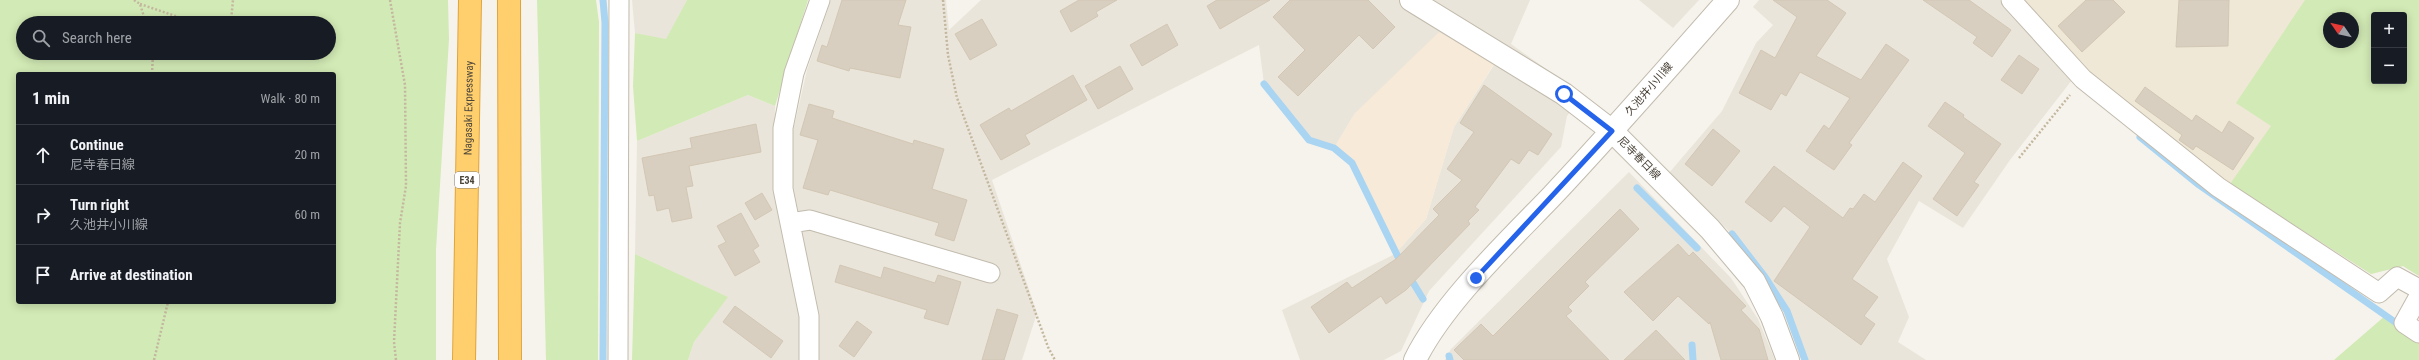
<!DOCTYPE html>
<html lang="en">
<head>
<meta charset="utf-8">
<style>
  body { margin:0; font-family:"Roboto Condensed","Noto Sans JP",sans-serif; background:#242831; color:#f1f3f6 }
  .controls { position:absolute; right:12px; top:12px; display:grid; overflow:hidden; border-radius:4px; box-shadow:0 2px 10px #0003 }
  .controls button { width:36px; height:36px; display:grid; place-items:center; padding:0; border:0; border-bottom:1px solid #363941; background:#171b24; color:#f1f3f6; font:20px sans-serif }
  .compass { position:absolute; left:2323px; top:12px; width:36px; height:36px; border-radius:50%; background:#171b24; box-shadow:0 2px 10px #0003; rotate:304deg }
  .stop { position:absolute; width:12px; height:12px; margin:-9px; border:3px solid #2563eb; border-radius:50%; background:#fff }
  .stop.end { background:#2563eb; border-color:#fff; box-shadow:0 1px 4px #0008 }
  .list { margin:0; padding:0; list-style:none }
  h2 { display:flex; justify-content:space-between; align-items:center; height:52px; margin:0; padding:0 16px; font-size:17px }
  h2 small { font-size:13px; font-weight:400; color:#9ea1a6 }
  .list li { display:grid; grid-template-columns:26px 1fr auto; gap:12px; align-items:center; box-sizing:border-box; height:60px; padding:0 16px; border-top:1px solid #363941 }
  .list b { display:block; font-size:15px; white-space:nowrap }
  .list p { margin:0; font-size:13px; white-space:nowrap; color:#9ea1a6 }
  .list em { font-size:13px; font-style:normal; color:#9ea1a6 }
  .icon { flex:none; width:22px; height:22px; fill:none; stroke:currentColor; stroke-width:2; stroke-linecap:round; stroke-linejoin:round }
  .map { position:relative; flex:none; width:2419px; height:360px; overflow:hidden }
  .search { position:absolute; background:#171b24; box-shadow:0 2px 10px #0003; left:16px; top:16px; width:320px; height:44px; display:flex; align-items:center; gap:10px; box-sizing:border-box; padding:0 14px; border-radius:22px; color:#9ea1a6; font-size:15px }
  .panel { position:absolute; background:#171b24; box-shadow:0 2px 10px #0003; left:16px; top:72px; width:320px; height:232px; border-radius:4px }
  .map>svg:first-child { display:block }
</style>
</head>
<body>
<div class="map">
<svg width="2419" height="360" viewBox="0 0 2419 360">
  <rect width="100%" height="100%" fill="#f6f3ec"/>
  <path fill="#eae5da" d="M632,0h55l-21,40 -31,-7z
    M831,0h115l3,30 32,-30h549l-19,44 72,51 -16,21 -6,31 -132,144 -28,60 -17,9h-84l-18,-50 113,-56 31,-35 28,-92 40,-62 -139,48 -21,35 -25,-8 -45,-56 -5,-39 -267,135 45,133 -15,47h-206l1,-54 -26,-112 2,-63 14,-61z
    M1639,0h60l-26,28z
    M1759,0h241l72,80 -62,80 -47,68 -44,-27 -32,58 22,58 -11,25 28,18h-123l-18,-49 -22,-35 -36,-47 -58,-56 53,-62 34,-68 17,-18 -20,-18z
    M748,95l27,11 -2,81 29,138v35h-114l6,-18 33,-45 -92,-43 2,-113z
    M1629,172l102,106 27,41 17,41h-330l6,-11z"/>
  <path fill="#f7ead8" d="M1439,32l55,32 -40,63 -28,92 -31,35 -43,-91 -18,-15 21,-35z"/>
  <path fill="#efe8d6" fill-rule="evenodd" d="M2023,0h396v276l-16,-10 -32,8 -141,-90 -138,-110zM2374,15h30v66h-30zM2329,18h24v24h-24z"/>
  <path fill="#d2eab5" fill-rule="evenodd" d="M0,0h448l1,39 -13,211v110h-436zM23,23h306v30h-306zM18,74h316v228h-316z
    M537,0h59l3,22 -1,338h-52z
    M687,0h121l-33,106 -27,-11 -111,46 -4,-55 2,-53 31,6z
    M2305,0h114v276l-16,-10 -32,8 -141,-90 41,-58 -35,-23zM2374,15h30v66h-30zM2329,18h24v24h-24z
    M635,254l93,43 -34,45 -6,18h-56z
    M2386,315l33,26v19h-85z"/>
  <g fill="none" stroke-linecap="round" stroke-linejoin="round">
    <path stroke="#a9d4f2" stroke-width="7" d="M1264,84l45,56 25,8 18,15 50,102
      M2140,137l59,48 203,142
      M1637,188l60,60
      M1732,234l33,43 22,34 18,49
      M1409,276l14,23
      M1692,345l1,15
      M1449,356l1,4
      M603,360l2,-337 -2,-23"/>
  </g>
  <path fill="#d8cfc1" stroke="#d3c7b4" d="M842,0h64l-8,25 13,2 -11,51 -50,-10 -1,3 -32,-10 5,-16 5,2z
    M1079,0h38l-21,12 2,4 -27,16 -11,-21z
    M1217,0h53l-50,29 -13,-23z
    M1290,0h78l27,27 -22,22 -14,-14 -61,61 -20,-19 27,-27 -32,-33z
    M1773,0h54l19,13 -30,43 45,24 25,-36 23,16 -60,83 3,2 -18,25 -28,-19 18,-26 5,4 21,-31 -50,-26 -14,24 -5,-3 -10,17 -32,-17 22,-43 14,8 22,-41z
    M1923,0h46l42,30 -19,27 -19,-14 4,-6z
    M2086,0h27l12,12 -43,40 -24,-26z
    M2179,0h50l-1,46 -52,1z
    M982,19l15,26 -27,15 -15,-26z
    M1167,24l11,21 -36,21 -12,-21z
    M2019,55l20,14 -17,25 -21,-14z
    M1120,66l13,23 -35,20 -13,-23z
    M1073,75l14,25 -62,35 5,9 -29,16 -21,-35 29,-17 2,3z
    M1484,85l68,49 -14,21 -9,-5 -10,14 -8,-5 -36,48 4,3 -11,11 2,3 -64,66 -20,14 -5,-8 -52,37 -18,-26 36,-25 5,6 44,-29 43,-44 -6,-6 29,-29 -15,-11 27,-37 -14,-9z
    M2145,87l47,34 4,-6 26,18 7,-12 25,17 -21,32 -37,-24 -3,4 -14,-10 3,-5 -47,-34z
    M1945,102l19,13 -1,2 38,27 -27,38 5,3 -22,31 -24,-17 32,-46 -37,-27z
    M809,104l25,7 -2,7 81,26 1,-4 30,9 -12,40 35,11 -13,41 -19,-6 4,-12 -109,-33 -2,5 -25,-7 15,-48 -18,-5z
    M756,124l5,28 -72,14 4,20 -7,1 6,31 -20,4 -3,-14 -12,3 -3,-16 -5,1 -7,-38 50,-10 -2,-10z
    M1713,129l27,22 -28,35 -27,-22z
    M1903,162l19,14 -70,103 26,18 -14,19 11,8 -14,21 -87,-64 36,-54 -26,-21 -13,16 -26,-20 29,-36 69,52 7,-10 3,1 11,-15 11,8z
    M762,193l10,17 -17,10 -10,-17z
    M1620,209l19,20 -54,53 4,4 -21,21 4,4 -6,5 43,44h-145l-10,-10 27,-26 12,12z
    M741,213l18,33 -6,4 7,12 -25,14 -17,-30 8,-4 -9,-16z
    M1678,244l11,12 4,-4 53,54 -5,4 18,19 9,31h-47l-11,-38 -1,2 -31,-28 -25,25 -29,-29z
    M840,265l41,13 3,-11 51,16 3,-8 23,7 -13,43 -24,-7 3,-8 -92,-28z
    M735,306l48,35 -12,17 -48,-36z
    M997,309l21,6 -14,45h-22z
    M857,321l15,11 -18,25 -15,-11z
    M1656,330l29,30h-61z"/>
  <g fill="none" stroke-linecap="round" stroke-linejoin="round">
    <defs>
      <path id="minor" d="M2011,0l72,79 135,108 161,106 18,-16 22,12
        M790,223l20,-3 180,53
        M2419,296l-15,27 15,10
        M618,360l1,-360
        M809,360v-44l-26,-127v-61l11,-55 26,-73"/>
      <path id="tertiary" d="M1411,0l153,94 48,37 98,98 44,52 18,36 16,43
        M1415,360c28,-57 93,-118 137,-164 60,-64 118,-130 176,-196"/>
      <g id="motorway">
        <path d="M509,0l1,360"/>
        <path id="s1" d="M464,360l6,-360"/>
      </g>
    </defs>
    <use href="#minor" stroke="#c2bbae" stroke-width="21"/>
    <use href="#tertiary" stroke="#c2bbae" stroke-width="24"/>
    <use href="#motorway" stroke="#e0a43c" stroke-width="24"/>
    <path stroke="#c4b79f" stroke-width="2.5" stroke-dasharray="2 2" stroke-linecap="butt" d="M134,0l6,4 6,19
      M390,0l15,85 1,101 -6,37 -6,119 2,18
      M943,0l5,55 9,43 91,249 7,13
      M140,4l56,19
      M226,23l5,-2 2,-21
      M152,74l1,-21
      M2019,158l51,-63
      M154,360l14,-58"/>
    <use href="#minor" stroke="#fff" stroke-width="19"/>
    <use href="#tertiary" stroke="#fff" stroke-width="22"/>
    <use href="#motorway" stroke="#ffcf6e" stroke-width="22"/>
  </g>
  <g fill="none" stroke-linecap="round" stroke-linejoin="round">
    <path stroke="#2563eb" stroke-width="5" d="M1476,278l136,-147 -48,-37"/>
  </g>
  <g text-anchor="middle" dominant-baseline="central" stroke-width="3" stroke-linejoin="round" paint-order="stroke">
    <rect fill="#fff" stroke="#817c74" stroke-width="1" x="455" y="172" width="24" height="16" rx="3"/>
    <g font-size="10" font-weight="bold" fill="#4b4439">
      <text x="467" y="180">E34</text>
    </g>
    <g font-size="11" fill="#4b4439" stroke="#fff">
      <text transform="translate(1649 89) rotate(-49)">久池井小川線</text>
      <text stroke="none"><textPath href="#s1" startOffset="252">Nagasaki Expressway</textPath></text>
      <text transform="translate(1639 158) rotate(45)">尼寺春日線</text>
    </g>
  </g>
</svg>
<div class="controls">
<button>+</button>
<button>−</button>
</div>
<svg class="compass" viewBox="-18 -18 36 36"><path d="M0-13l5 13h-10z" fill="#e53935"/><path d="M0 13l5-13h-10z" fill="#9ea1a6"/></svg>
<div class="stop" style="left:1564px;top:94px"></div>
<div class="stop end" style="left:1476px;top:278px"></div>
<div class="search"><svg class="icon" aria-label="search" viewBox="0 0 24 24"><circle cx="10" cy="10" r="6"/><path d="M15 15l6 6"/></svg>Search here</div>
<section class="panel">
<h2>1 min<small>Walk · 80 m</small></h2>
<ul class="list">
<li><svg class="icon" aria-label="ahead" viewBox="0 0 24 24"><path d="M12 20V5M6 11l6-6 6 6"/></svg><div><b>Continue</b><p>尼寺春日線</p></div><em>20 m</em></li>
<li><svg class="icon" aria-label="right" viewBox="0 0 24 24"><path d="M7 20v-9h11M14 6l5 5-5 5"/></svg><div><b>Turn right</b><p>久池井小川線</p></div><em>60 m</em></li>
<li><svg class="icon" aria-label="arrive" viewBox="0 0 24 24"><path d="M6 21V4h12l-3 4 3 4H6"/></svg><div><b>Arrive at destination</b></div></li>
</ul>
</section>
</div>
</body>
</html>
